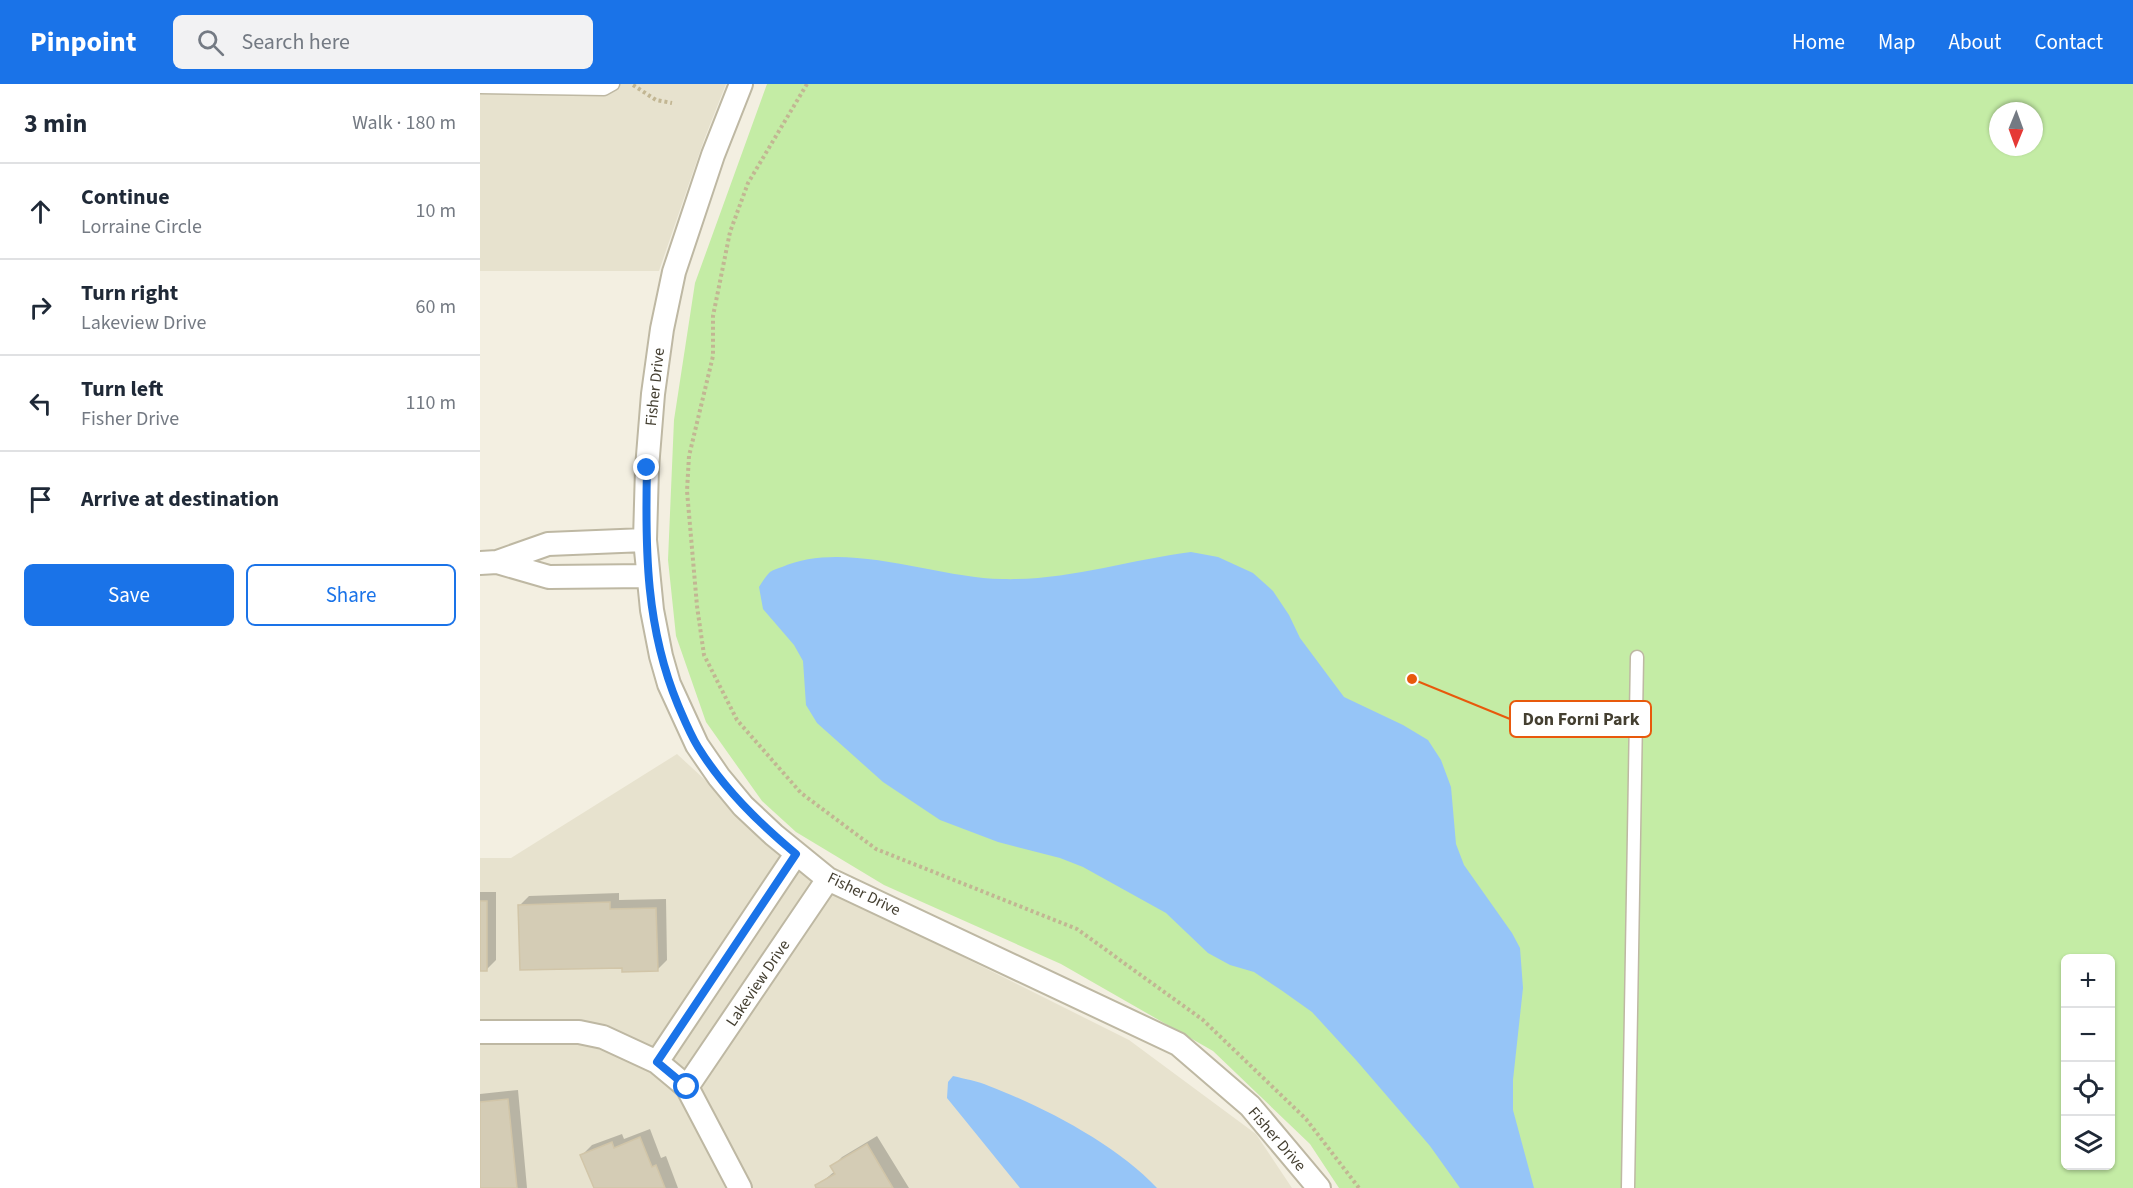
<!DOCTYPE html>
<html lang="en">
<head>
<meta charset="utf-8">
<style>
  body { margin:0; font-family:"Source Sans 3",sans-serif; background:#f2f2f3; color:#1f2937 }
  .controls { position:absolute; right:18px; bottom:18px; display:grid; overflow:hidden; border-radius:9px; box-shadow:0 2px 4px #0004 }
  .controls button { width:54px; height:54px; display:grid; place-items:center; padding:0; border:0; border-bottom:2px solid #e0e1e3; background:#fff; color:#1f2937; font:30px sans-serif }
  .compass { position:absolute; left:1509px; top:18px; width:54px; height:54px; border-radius:50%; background:#fff; box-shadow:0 2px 4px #0004; rotate:181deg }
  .stop { position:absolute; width:18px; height:18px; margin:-14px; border:4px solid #1a73e8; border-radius:50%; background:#fff }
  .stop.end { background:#1a73e8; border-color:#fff; box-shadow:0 2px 6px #0008 }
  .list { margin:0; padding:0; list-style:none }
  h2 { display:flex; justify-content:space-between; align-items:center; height:78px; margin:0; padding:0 24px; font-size:26px }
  h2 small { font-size:20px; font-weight:400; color:#747a83 }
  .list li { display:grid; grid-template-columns:39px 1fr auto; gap:18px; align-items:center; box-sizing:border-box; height:96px; padding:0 24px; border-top:2px solid #e0e1e3 }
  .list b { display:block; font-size:22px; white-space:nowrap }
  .list p { margin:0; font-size:20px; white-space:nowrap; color:#747a83 }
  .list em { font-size:20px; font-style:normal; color:#747a83 }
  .actions { display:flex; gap:12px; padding:18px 24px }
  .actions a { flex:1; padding:14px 0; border:2px solid #1a73e8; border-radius:9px; text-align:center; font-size:21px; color:#1a73e8 }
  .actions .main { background:#1a73e8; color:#fff }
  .icon { flex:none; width:33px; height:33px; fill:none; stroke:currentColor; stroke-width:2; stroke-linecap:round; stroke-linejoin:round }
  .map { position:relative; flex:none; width:1653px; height:1104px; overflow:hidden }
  header { display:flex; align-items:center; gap:36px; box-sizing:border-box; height:84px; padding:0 30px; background:#1a73e8; color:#fff }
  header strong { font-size:28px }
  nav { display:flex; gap:33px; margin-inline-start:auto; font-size:21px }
  .search { width:420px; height:54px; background:#f2f2f3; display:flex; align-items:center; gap:15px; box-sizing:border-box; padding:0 21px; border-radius:9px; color:#747a83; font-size:22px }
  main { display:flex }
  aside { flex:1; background:#fff }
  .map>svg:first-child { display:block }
</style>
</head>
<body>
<header>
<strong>Pinpoint</strong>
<div class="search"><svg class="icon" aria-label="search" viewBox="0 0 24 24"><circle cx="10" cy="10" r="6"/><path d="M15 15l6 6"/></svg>Search here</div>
<nav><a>Home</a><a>Map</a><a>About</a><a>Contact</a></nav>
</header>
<main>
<aside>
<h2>3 min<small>Walk · 180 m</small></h2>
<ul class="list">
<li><svg class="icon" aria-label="ahead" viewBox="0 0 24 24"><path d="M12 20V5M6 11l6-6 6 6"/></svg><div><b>Continue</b><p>Lorraine Circle</p></div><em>10 m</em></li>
<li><svg class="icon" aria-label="right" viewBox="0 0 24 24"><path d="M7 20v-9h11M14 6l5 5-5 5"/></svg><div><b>Turn right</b><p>Lakeview Drive</p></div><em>60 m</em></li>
<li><svg class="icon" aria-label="left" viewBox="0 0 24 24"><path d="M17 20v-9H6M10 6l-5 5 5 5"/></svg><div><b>Turn left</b><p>Fisher Drive</p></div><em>110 m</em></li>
<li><svg class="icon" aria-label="arrive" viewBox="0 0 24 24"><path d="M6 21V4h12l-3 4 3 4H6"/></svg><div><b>Arrive at destination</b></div></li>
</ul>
<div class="actions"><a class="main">Save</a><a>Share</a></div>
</aside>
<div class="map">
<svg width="1653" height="1104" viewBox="0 0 1653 1104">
  <rect width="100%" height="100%" fill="#f3efe1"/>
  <path fill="#e7e2ce" d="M0,0h246l-22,56 -45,131h-179z
    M197,670l127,117 75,44 250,125 127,94 36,54h-812v-330h31z"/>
  <path fill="#c4eca5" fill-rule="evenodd" d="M287,0h1366v1104h-794l-29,-44 -97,-93 -152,-87 -177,-79 -88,-53 -34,-31 -56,-79 -30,-86 -8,-76 6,-140 21,-137zM1518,27h36v36h-36zM1586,874h44v208h-44z"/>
  <path fill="#96c5f7" d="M711,468l27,5 35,16 20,18 16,24 11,23 44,59 59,28 25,15 13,20 10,27 5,57 8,21 48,68 8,15 3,40 -10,92v30l21,78h-74l-30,-42 -74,-86 -44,-48 -31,-22 -27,-18 -24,-7 -22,-12 -42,-40 -83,-46 -23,-9 -62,-16 -58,-22 -57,-38 -66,-59 -11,-18 -3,-44 -9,-16 -31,-36 -4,-22c3,-5 7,-11 11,-15 3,-2 8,-4 12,-5 62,-28 154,11 220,12 64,2 126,-19 189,-27z
    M473,992c12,3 25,5 36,10 55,21 128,59 168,102h-137l-73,-90 1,-16z"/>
  <path fill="#0003" d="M0,808h16v68l-10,10h-6z
    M139,809v7l47,-1 1,61 -10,10 -34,-4 -103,-61 9,-9z
    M38,1006l9,98h-47v-94z
    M170,1045l11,29 5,-2 12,32h-82l-14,-33 10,-10 30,-11 2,5z
    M397,1052l32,52h-91l-1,-2 18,-15 -3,-4 10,-10z"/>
  <path fill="#d4ccb5" stroke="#d1c5a8" stroke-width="1.5" d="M0,817h7v70h-7z
    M130,818v7l46,-1 2,63 -36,1v-4l-102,2 -2,-65z
    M28,1015l9,89h-37v-86z
    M160,1053l12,30 4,-2 9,23h-71l-14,-33 32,-13 2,6z
    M387,1060l26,44h-77l-1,-3 20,-11 -5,-8z"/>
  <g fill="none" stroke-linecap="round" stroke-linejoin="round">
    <defs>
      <path id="service" d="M0,3l124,2 9,-5
        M1148,1104l9,-531"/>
      <path id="minor" d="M261,0l-28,71 -39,117 -12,57 -9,65 -6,74 -2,72 7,70 9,46 8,28 28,61 22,32 24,29 31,29 54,44 350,165 72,62 69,82
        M17,478l51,-18 97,-4
        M0,479l17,-1 52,15 99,-1
        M0,948h99l24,5 54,25 30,25 53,101
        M177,978l139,-208
        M207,1003l141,-208"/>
    </defs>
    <use href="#service" stroke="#beb8a3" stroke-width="15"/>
    <use href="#minor" stroke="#beb8a3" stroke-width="26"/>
    <path stroke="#c2b693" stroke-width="4" stroke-dasharray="3 3" stroke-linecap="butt" d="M327,0l-59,99 -18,49 -17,84v40l-24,100 -2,35 10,115 7,49 33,65 64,73 75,56 201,80 126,91 103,99 53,69
      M153,1l23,15 16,3"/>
    <use href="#service" stroke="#fff" stroke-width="12"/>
    <use href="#minor" stroke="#fff" stroke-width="22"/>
  </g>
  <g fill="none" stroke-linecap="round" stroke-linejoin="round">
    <path stroke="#1a73e8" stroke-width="8" d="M167,384c-2,82 -1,160 31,237 6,14 12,29 20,42 26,42 60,75 98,107l-139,208 30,25"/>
  </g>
  <g text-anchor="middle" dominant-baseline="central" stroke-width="4.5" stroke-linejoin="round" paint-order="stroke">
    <g font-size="16" fill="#443f31" stroke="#fff">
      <text transform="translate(175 303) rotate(-84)">Fisher Drive</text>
      <text transform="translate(384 810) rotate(26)">Fisher Drive</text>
      <text transform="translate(278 899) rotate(-56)">Lakeview Drive</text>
      <text transform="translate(797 1055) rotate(49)">Fisher Drive</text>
    </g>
  </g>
  <path fill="none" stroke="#e8590c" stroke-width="2" d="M932 595L1030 635"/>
  <circle fill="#e8590c" stroke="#fff" stroke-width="2" cx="932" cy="595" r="6"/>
  <rect fill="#fff" stroke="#e8590c" stroke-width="2" x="1030" y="617" width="141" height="36" rx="6"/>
  <g font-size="18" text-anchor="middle" font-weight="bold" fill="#443f31">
    <text x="1101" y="641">Don Forni Park</text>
  </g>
</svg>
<div class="controls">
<button>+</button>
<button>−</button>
<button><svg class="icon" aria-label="locate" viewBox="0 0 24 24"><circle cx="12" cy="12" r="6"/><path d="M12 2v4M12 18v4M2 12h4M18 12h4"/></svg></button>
<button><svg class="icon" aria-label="layers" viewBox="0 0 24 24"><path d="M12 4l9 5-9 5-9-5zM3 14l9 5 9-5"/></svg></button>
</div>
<svg class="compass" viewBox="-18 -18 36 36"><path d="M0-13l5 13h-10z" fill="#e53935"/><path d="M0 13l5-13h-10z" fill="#747a83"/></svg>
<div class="stop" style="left:207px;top:1003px"></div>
<div class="stop end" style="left:167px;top:384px"></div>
</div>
</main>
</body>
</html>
